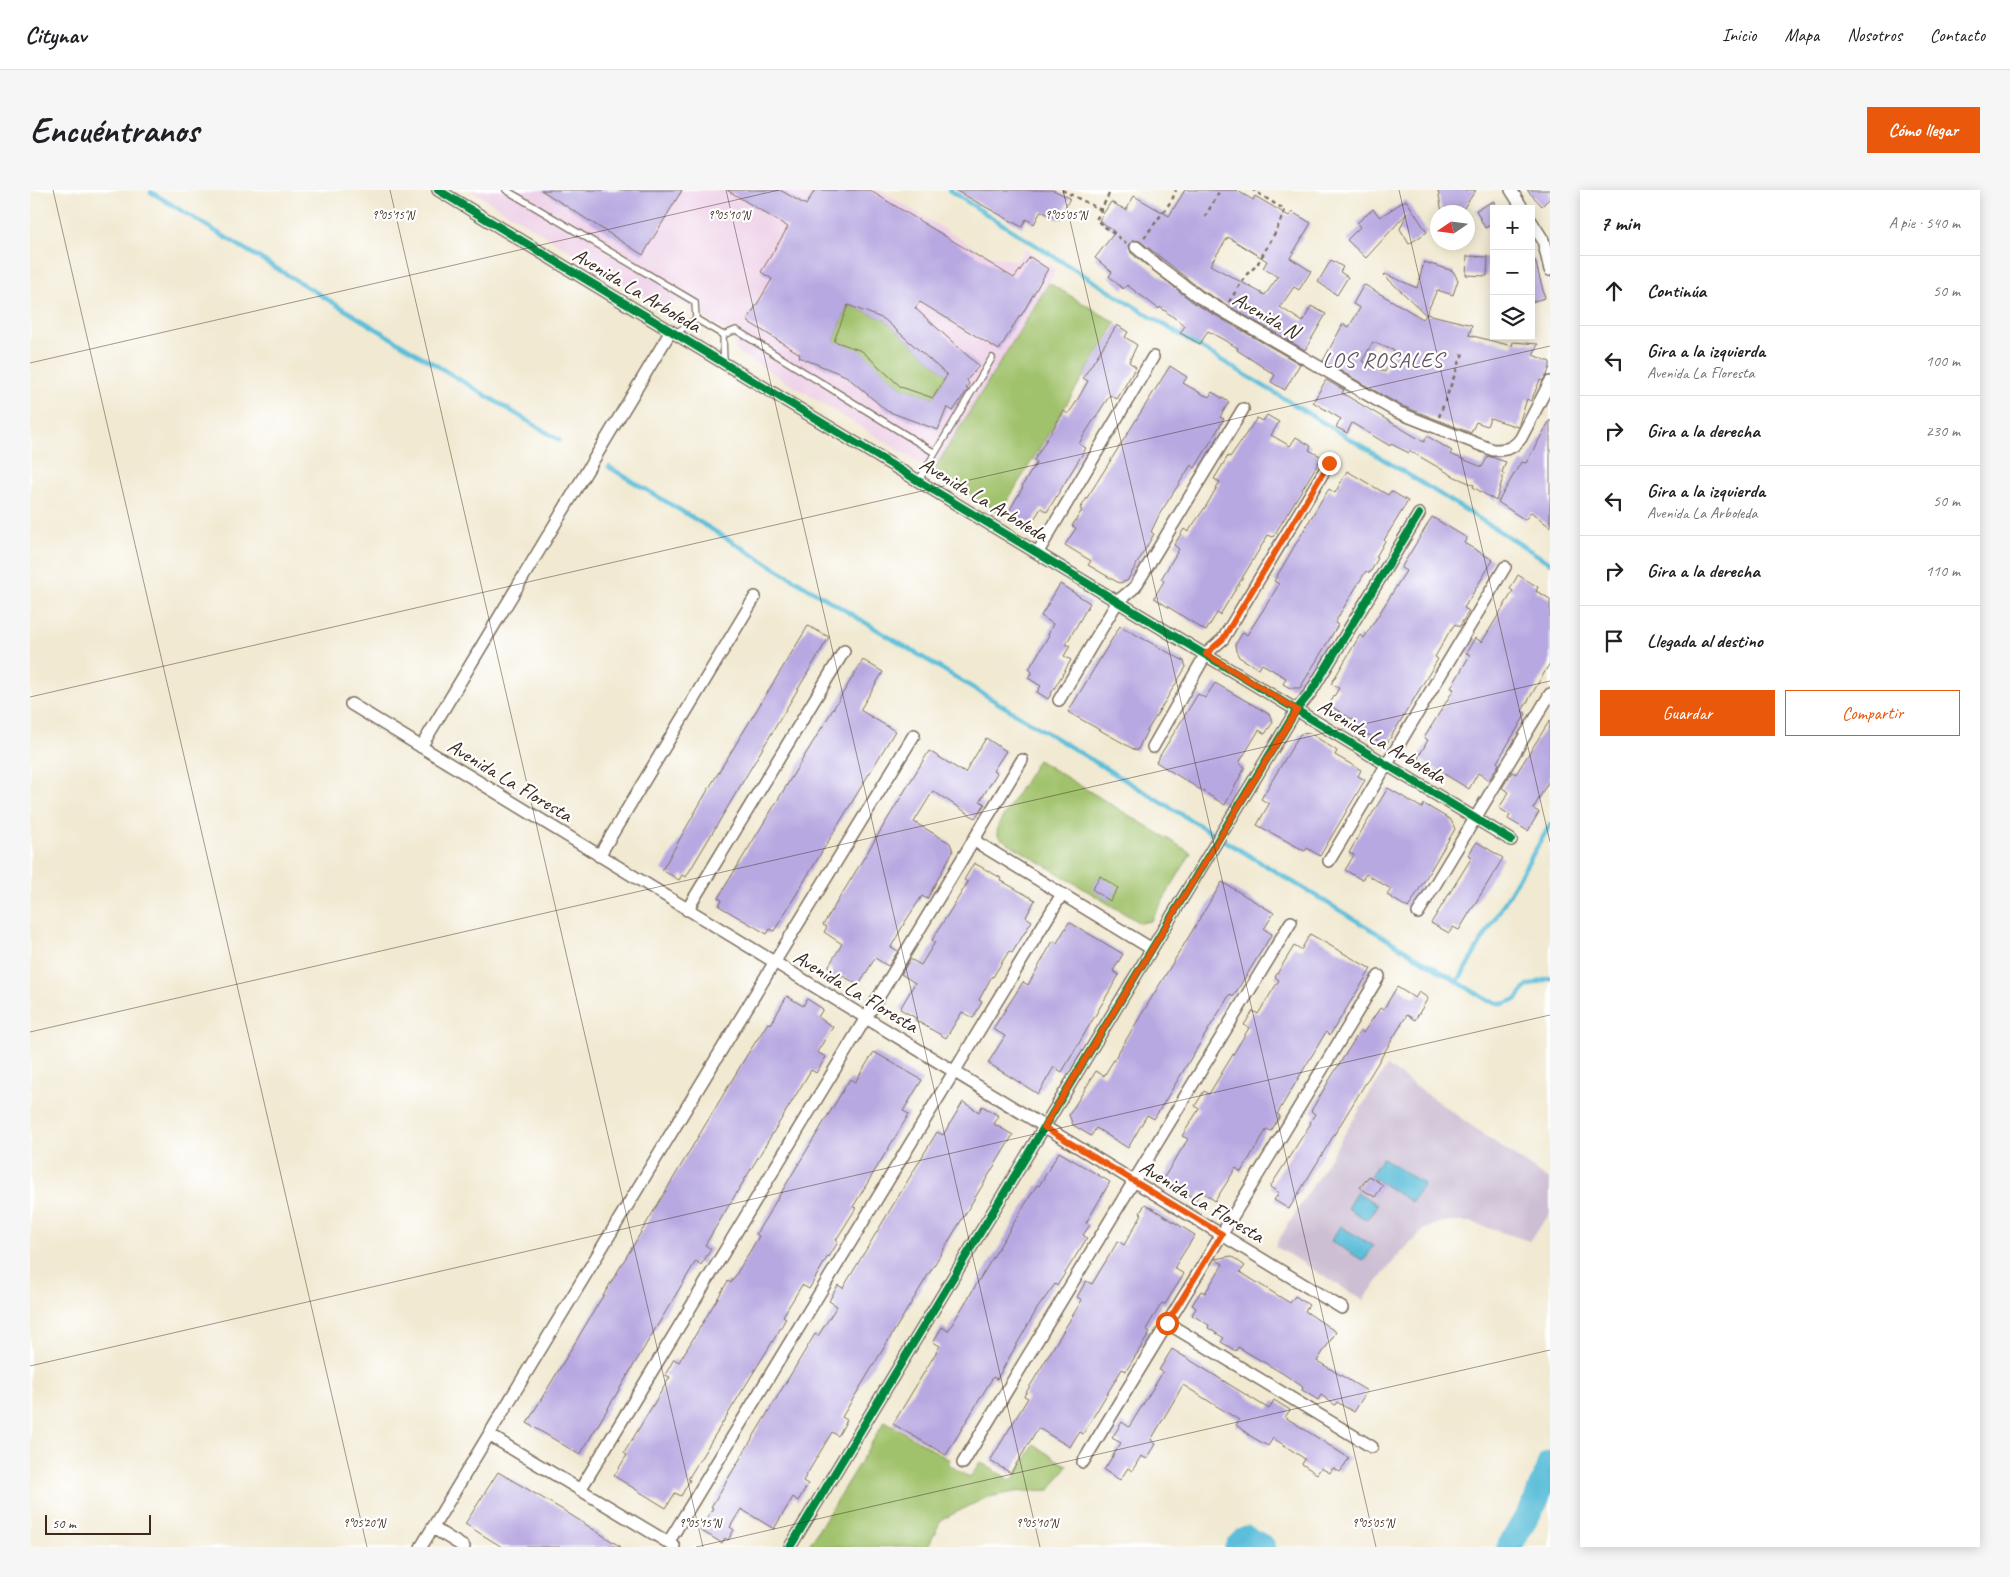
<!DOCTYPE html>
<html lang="es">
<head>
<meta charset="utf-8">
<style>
  body { margin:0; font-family:Caveat,sans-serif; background:#f6f6f6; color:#202124 }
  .controls { position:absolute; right:15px; top:15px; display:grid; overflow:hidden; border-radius:0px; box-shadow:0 2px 12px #0003 }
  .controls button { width:45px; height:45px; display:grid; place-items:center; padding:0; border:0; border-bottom:1px solid #e0e0e0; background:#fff; color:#202124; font:25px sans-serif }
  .compass { position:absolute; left:1400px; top:15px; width:45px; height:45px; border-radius:50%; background:#fff; box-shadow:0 2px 12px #0003; rotate:257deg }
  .scale { position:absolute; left:15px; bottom:12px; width:106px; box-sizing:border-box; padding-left:5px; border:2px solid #3b2a1e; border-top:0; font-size:14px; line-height:18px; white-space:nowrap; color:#3b2a1e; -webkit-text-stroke:4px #fff; paint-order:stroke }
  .stop { position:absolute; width:15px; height:15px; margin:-11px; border:4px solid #ea580c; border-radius:50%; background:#fff }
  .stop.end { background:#ea580c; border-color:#fff; box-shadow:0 1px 5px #0008 }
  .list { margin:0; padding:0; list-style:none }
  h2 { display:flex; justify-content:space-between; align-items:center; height:65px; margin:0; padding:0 20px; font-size:21px }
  h2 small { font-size:16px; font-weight:400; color:#757577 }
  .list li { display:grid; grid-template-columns:32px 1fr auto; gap:15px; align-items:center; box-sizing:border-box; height:70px; padding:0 20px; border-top:1px solid #e0e0e0 }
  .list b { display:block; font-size:19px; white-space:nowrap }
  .list p { margin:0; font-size:16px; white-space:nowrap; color:#757577 }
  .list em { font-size:16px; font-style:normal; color:#757577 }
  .actions { display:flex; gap:10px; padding:15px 20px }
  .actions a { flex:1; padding:11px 0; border:1px solid #ea580c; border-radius:0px; text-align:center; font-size:18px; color:#ea580c }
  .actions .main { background:#ea580c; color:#fff }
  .icon { flex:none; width:28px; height:28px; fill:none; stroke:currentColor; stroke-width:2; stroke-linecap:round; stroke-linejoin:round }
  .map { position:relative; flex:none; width:1520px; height:1357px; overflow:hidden; border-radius:0px }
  header { display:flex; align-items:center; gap:30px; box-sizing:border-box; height:70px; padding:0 25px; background:#fff; border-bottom:1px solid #e0e0e0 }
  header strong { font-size:24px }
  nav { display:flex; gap:28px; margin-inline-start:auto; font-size:18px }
  .intro { display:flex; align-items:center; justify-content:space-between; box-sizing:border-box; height:120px; padding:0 30px }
  h1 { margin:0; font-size:35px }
  .button { padding:12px 22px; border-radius:0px; background:#ea580c; color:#fff; font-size:18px; font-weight:700 }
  main { display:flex; gap:30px; padding:0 30px }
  aside { flex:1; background:#fff; border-radius:0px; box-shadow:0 2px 12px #0003 }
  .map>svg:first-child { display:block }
</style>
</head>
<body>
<header>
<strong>Citynav</strong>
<nav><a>Inicio</a><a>Mapa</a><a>Nosotros</a><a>Contacto</a></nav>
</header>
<div class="intro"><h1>Encuéntranos</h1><a class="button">Cómo llegar</a></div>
<main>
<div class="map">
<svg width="1520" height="1357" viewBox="0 0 1520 1357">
  <rect width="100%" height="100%" fill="#fff"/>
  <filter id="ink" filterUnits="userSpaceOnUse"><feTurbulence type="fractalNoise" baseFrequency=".02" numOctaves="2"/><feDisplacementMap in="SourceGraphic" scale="10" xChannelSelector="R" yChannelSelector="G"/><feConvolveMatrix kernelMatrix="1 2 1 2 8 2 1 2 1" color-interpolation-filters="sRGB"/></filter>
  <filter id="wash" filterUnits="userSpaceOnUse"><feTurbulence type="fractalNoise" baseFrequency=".0096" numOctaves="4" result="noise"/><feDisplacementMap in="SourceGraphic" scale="20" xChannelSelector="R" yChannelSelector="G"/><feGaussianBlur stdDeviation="1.12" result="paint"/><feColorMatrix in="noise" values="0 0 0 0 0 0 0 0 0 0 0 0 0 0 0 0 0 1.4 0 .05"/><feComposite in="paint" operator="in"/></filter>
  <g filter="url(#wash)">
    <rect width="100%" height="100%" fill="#f1e9d1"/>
    <path fill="#eed0e7" d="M440,0h410l103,63 34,9 7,-13 32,21 -123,201 -197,-120 -3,-16 -57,-35 -7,11z"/>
    <path fill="#ccbed3" d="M1357,876l163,115v33l-21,27 -59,-19h-27l-20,8 -27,28 -33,42 -88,-54z"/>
    <path fill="#a1c26c" stroke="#6e7645" d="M1019,93l67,40 -116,190 -67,-42z
      M818,115l36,14 63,56 -14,23 -32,-11 -39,-35 -28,-11z
      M1008,570l153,93 -40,68 -11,2 -140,-85 -3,-4 1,-9z
      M855,1231l65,39 -2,4 22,14 10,-16 32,19 22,-36 33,21 -17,24 -36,2 -29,6 -44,22 -13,27h-120z"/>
    <path fill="#5bbed9" stroke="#4b747c" d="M1352,968l42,26 -12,18 -42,-26z
      M1327,1002l20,13 -10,15 -20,-12z
      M1310,1036l33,20 -9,15 -33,-20z"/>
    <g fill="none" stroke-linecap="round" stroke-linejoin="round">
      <path stroke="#5bbed9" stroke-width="4.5" d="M919,0c198,128 402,247 601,373
        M121,2l408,248
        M579,277l880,534 14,3 14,-5 10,-13 23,-8
        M1428,791l92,-156"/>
      <path stroke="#5bbed9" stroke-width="25" d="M1207,1357l9,-9 17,9
        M1479,1357l26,-44 15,-40"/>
    </g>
    <g id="blocks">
      <path fill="#b8a8e1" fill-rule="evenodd" d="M511,0h141l-39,65z
        M697,0h53l26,15 9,-15h54l145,88 16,-21 18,12 -27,47 -1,-1 -21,35 -79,-48 -5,6 64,58 -12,14 2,4 -3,4 2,1 -15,22 -6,-4 -9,23 -51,-19 -41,-35 -47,-19 1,-3 -53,-33 25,-42 -11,-7 27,-45zM818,115l36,14 63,56 -14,23 -32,-11 -39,-36 -28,-10z
        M925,0h98l17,8 -11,22 -18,-9 -7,13 -8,-5 -4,8z
        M1155,0h51l17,10 2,-4 34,20 3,-4 19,11 -21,35 21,13 -12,19 -5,-3 -14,20 23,15 8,-16 15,8 -21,36 -102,-59 -63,-50 -7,-1 -4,6 2,7 63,50 106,61 -15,26 -14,-8 4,-7 -38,-25 1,-2 -30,-17 -8,13 -20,-11 5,-7 -25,-19 -1,2 -32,-24 -4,4 -14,-13 3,-4 -17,-14 20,-26 -16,-12 12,-18 15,8 8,-14 35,20zM1198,47l39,24 -4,7 15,9 -13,18 -55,-30z
        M1408,0h38l-15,22h-19z
        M1497,0h23v8l-8,8z
        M1376,10l21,32 -18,12 -9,-15 7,-16 -41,45 -19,-18 13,-13 -3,-4 16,-14 7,8z
        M1464,11v22l-9,5 -9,-18z
        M1437,66l21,1 -1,19 -21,-1z
        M1301,70l12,7 -3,5 8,5 -11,18 -19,-13z
        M1501,70h4l10,38 -14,4z
        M1394,72l29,9 5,9 -5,15 -16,-5 -11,25 -42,-40 1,-1 32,14z
        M1335,95l58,34 4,-5 45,11 -3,10 43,11 1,-4 25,2 -5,11 17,7v5l-3,8 -5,6 -2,-1 -9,21 -4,-2 -9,28 -28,-9 -3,8 -11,-4 -5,11 -71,-28 -77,-44 20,-37 6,3 11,-19 -7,-4 10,-18zM1343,152l22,9 -10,21 -23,-11z
        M1087,135l11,7 -3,5 12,8 -8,17 7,5 -19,32 -7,-4 -24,37 -7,12 7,4 -39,64 -6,-4 -10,16 -22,-13 14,-24 -1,-1 15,-24 -3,-2 30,-49 4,3 7,-10 13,-23 -5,-3z
        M1140,176l17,11 -4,6 19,11 7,3 3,-5 17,10 -9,15 4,2 -29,49 -4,-3 -32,50 -8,17 3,2 -27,47 -8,2 -31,-18 3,-4 -26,-16 11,-17 -4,-2 10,-16 -2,-1z
        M1296,190l18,10 -2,3 82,49 3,-6 25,15 -2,3 32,13 6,-11 18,6 -4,10 2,2 -8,27 -23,-14 1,-2 -19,-8 -45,-26 -1,2 -18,-9 -1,2 -38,-23 -5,10 -11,-6 5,-8 -28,-17z
        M1237,225l12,7 -8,13 19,11 6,-9 15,9 -2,4 13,7 -49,80 -5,-2 -48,80 -3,-2 -11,18 -52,-33 10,-17 -3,-2 18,-30 -5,-4 10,-16 4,3 18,-26 14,-24 -6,-3 14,-23 2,1 27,-39 6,3z
        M1520,230v107l-19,-15 -6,8 -27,-18 23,-40 5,1z
        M1317,281l41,24 3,-4 17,10 -24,39 1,1 -9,16 2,1 -8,15 -4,-2 -25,41 -6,11 3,2 -38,63h-10l-7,-4 3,-6 -24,-14 -3,5 -20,-12 -3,-6 -1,-6 8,-13 4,3 25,-39 7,-12 -5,-3 47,-80 8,-12 6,4z
        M1402,327l35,21 -3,5 29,17 -29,48 5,3 -10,16 -4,-3 -7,10 -13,23 3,2 -52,86 -34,-20 3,-4 -26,-16 10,-17 -8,-4 29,-49 4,3 42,-67 -5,-3z
        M1488,385l20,12 -2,4 14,8v64l-28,48 4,3 -29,48 2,2 -10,16 -11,-7 -9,16 -51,-31 10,-18 -4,-2 30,-49 -3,-1 19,-33 -4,-2 9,-15 7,4 31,-51 -3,-2z
        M1030,394l30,19 -24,41 4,2 -6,10 7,4 -23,39 -11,-7 4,-6 -13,-8 4,-6 -3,-3 20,-34h-1l5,-11 -12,-8z
        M778,436l21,11 -143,240 -4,-2 -3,5 -17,-10 44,-77z
        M1090,436l64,35 2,6 -39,64 -10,20 -69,-39z
        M833,470l20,12 -23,38 35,21 -121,200 -4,-2 -3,5 -48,-28 3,-6 -4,-2z
        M1185,493l54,31 4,8 -8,12 -6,-4 -20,33 6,4 -20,38 -69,-43 42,-68 7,4z
        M1520,530v59l-17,30 6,3 -11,19 -20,-12 2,-4 -11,-7 10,-16 -7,-4 10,-16 4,2z
        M1280,543l27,18 -2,4 26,15 -3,6 7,4 -45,76 -13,-8 -2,3 -48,-26 12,-21 -8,-5 39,-65z
        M956,548l20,13 -13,20 4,2 -17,28 5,3 -10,14 -42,-27 -19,31 36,21 3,8 -26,48 -5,-3 -17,26 -14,25 7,4 -10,15 -13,-8 -16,27 -16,-9 -5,7 -10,-6 5,-7 -5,-3 14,-23 -18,-12 3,-5 -4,-2 106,-174 36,22z
        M1358,598l34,20 2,-4 27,16 4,9 -47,79 -21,-13 4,-6 -25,-15 -4,6 -17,-10 9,-15 -5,-2 10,-18z
        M1447,652l26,16 -44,72 -6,-3 -4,6 -18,-10 41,-66 -4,-2z
        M944,673l27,15 -1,2 35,20 -9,17 6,4 -20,32 -3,-2 -16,26 -1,-1 -13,24 3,2 -9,16 -11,-6 -16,26 -31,-18 1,-2 -16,-9 15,-26 -14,-9 9,-15 11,6 14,-23 -3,-2 36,-58 -4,-2z
        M1070,686l18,12 -8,13 -18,-12z
        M1192,692l52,31 -10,16 8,5 -39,63 -3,-3 -76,125 -7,-4 -19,33 -32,-20 -5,8 -18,-11 -4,-10 27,-44 8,5z
        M1039,732l54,32 -10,17 6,4 -57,97 -8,-5 -16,27 -50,-31 17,-27 -12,-7 30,-47 5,3 25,-44 4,2z
        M1280,744l61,35 -41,66 -4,-3 -49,82 3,2 -9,15 -4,-2 -26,43 -5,-4 -21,33 -14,-10 -5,9 -33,-21 25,-40 -6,-3 17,-27 -4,-3 9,-15 5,3 40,-66 -5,-3 9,-14 5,3 21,-34 -4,-3 19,-31 7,4z
        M1367,797l18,11 4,-6 9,6 -13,22 -8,-5 -118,194 -15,-9 5,-7 -9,-6 41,-64 -1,-1 5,-8 -4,-3 19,-32 30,-48 3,2 17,-25 3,2z
        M757,806l16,10 4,-7 16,10 -5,8 15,10 -16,25 9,5 -10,16 -5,-3 -106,175 6,4 -10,16 -5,-4 -116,194 -53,-32 220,-368 21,-32 3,1z
        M844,862l48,28 -19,31 6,3 -56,93 3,1 -20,32 2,2 -9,15 -1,-1 -19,33 -7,-4 -19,31 3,2 -7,13 -91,148 2,1 -9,16 -6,-3 -9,15 -52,-32 13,-21 -3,-2 46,-76 -5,-2 9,-16 5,3 49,-81 3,2 28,-47 -3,-2 94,-155 5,3z
        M933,912l16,10 3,-6 17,10 -5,8 19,11 -171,282 5,3 -9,16 -6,-4 -29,49 5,3 -10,17 -5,-4 -19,32 -33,-20 -11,18 4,3 -6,10 -3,-2 -3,5 -22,-13 13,-22 -2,-1 98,-163 6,-10 3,2 19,-30 -8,-5 9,-16 5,3 94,-156 6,3z
        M1029,962l51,30 -24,41 4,2 -7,10 4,3 -30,48 -2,-2 -18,25 -40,70 -4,-2 -47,78 -53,-31 47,-78 -7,-4 9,-15 6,4 89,-146 2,1z
        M1339,986l14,9 -8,12 -15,-9z
        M1115,1014l50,31 -21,33 10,6 -19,30 -3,-1 -16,26 4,3 -4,7 -20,32 -4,-2 -39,65 -4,-2 -9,15 -32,-19 -27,45 -21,-12 38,-63 -4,-2 58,-96 -5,-3 9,-16 6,3 26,-43 6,4 18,-31 -2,-1z
        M1201,1066l14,10 -5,6 50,31 5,-7 14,9 -4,6 31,21 -19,29 50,30 -13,21 -17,-10 -2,3 -14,-10 -3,5 -16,-10 1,-3 -21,-14 -44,-26 -2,4 -15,-9 3,-4 -16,-10 1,-3 -17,-10 4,-7 -4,-3 9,-14 4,2 18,-29 -8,-5z
        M1142,1159l97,60 5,-9 16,10 -5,7 64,41 -9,14 -7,-4 -3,5 -9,-5 -4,6 -15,-10 3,-5 -32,-21 -5,8 -16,-9 -16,-12 3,-5 -56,-35 -32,55 5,4 -9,15 -6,-3 -9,15 -4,-3 -8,12 -16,-10 17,-27 -9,-5 10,-16 7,5 34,-55 -4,-2z
        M468,1282l65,38 58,37h-119l-37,-23z"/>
    </g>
  </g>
  <g filter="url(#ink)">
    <use href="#blocks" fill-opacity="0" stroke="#7b6d5d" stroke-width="1"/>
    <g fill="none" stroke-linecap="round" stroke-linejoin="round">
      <defs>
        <path id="lane" d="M476,0l189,112 1,17
          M646,143l20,-14 27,16 1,28
          M693,145l13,-5 199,123
          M889,290l73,-122"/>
        <path id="street" d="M408,0l1073,650
          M1481,0l12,19
          M1501,31l12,19 7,30
          M1106,57l22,19 41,31 198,115 96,38c13,0 20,-1 28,-12l29,-56
          M1008,362l115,-195
          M1029,510l59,-99 17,-14 108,-178
          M321,514l991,604
          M391,557l250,-416
          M1123,557l53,-93 17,-15 106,-176
          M943,650l179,109
          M569,666l156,-259
          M1299,671l176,-294
          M657,720l157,-259
          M1388,723l132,-219
          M1137,1133l205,124
          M459,1245l185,111
          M1053,1272l296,-486
          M933,1273l328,-541
          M550,1300l442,-730
          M403,1338l31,19
          M638,1353l394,-649
          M391,1357l353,-584 140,-228
          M760,1357l507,-838 14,-17 108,-178"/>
      </defs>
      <use href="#lane" stroke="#7b6d5d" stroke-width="8"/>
      <use href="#street" stroke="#7b6d5d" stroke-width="14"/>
      <path stroke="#7b6d5d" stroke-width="2.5" stroke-dasharray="4 4" stroke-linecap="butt" d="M1032,0l39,20
        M1079,4l-13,26 30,23
        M1175,27l15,-27
        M1114,48l28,-38 4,-10
        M1199,112l17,-27 11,-10 19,-34 9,-21 -32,-20
        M1409,227l24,-64"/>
      <use href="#lane" stroke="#fff" stroke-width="5.5"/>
      <use href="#street" stroke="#fff" stroke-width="11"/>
      <defs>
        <path id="cycleway" d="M408,0l1073,650
          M760,1357l507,-838 14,-17 108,-178"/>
      </defs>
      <use href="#cycleway" stroke="#fff" stroke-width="11"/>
      <use href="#cycleway" stroke="#00873e" stroke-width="8"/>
    </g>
  </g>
  <g fill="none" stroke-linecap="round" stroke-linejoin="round" filter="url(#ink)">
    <path stroke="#ea580c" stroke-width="6" d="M1137,1133l55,-89 -178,-107 253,-417 -91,-56 17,-15 106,-176"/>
  </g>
  <path fill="none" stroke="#3b2a1e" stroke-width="1" stroke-opacity="0.45" d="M23,0l314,1357M360,0l313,1357M696,0l314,1357M1033,0l313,1357M1369,0l151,652M0,173l749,-173M0,507l1520,-351M0,842l1520,-351M0,1176l1520,-351M666,1357l854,-197"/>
  <g text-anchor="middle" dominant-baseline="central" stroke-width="4.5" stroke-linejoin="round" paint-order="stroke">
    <g font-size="21" fill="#3b2a1e" stroke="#fff">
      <text transform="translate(607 100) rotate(31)">Avenida La Arboleda</text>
      <text transform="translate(1236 125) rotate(30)">Avenida N</text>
      <text transform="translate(954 309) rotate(31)">Avenida La Arboleda</text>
      <text transform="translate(1352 551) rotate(31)">Avenida La Arboleda</text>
      <text transform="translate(480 590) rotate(31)">Avenida La Floresta</text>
      <text transform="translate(826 801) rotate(31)">Avenida La Floresta</text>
      <text transform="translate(1172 1011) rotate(31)">Avenida La Floresta</text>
    </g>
    <g font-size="22" letter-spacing="1" fill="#675662" stroke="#fff">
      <text x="1353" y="170">LOS ROSALES</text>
    </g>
  </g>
  <g font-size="12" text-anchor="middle" fill="#3b2a1e" stroke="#fff" stroke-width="4.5" stroke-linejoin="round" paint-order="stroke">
    <text x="363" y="29">9°05'15"N</text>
    <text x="699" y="29">9°05'10"N</text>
    <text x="1036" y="29">9°05'05"N</text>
    <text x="334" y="1337">9°05'20"N</text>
    <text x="670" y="1337">9°05'15"N</text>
    <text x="1007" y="1337">9°05'10"N</text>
    <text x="1343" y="1337">9°05'05"N</text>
  </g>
</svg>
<div class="controls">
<button>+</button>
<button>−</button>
<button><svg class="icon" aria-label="layers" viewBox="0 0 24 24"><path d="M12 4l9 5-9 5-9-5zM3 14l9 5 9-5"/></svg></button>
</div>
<svg class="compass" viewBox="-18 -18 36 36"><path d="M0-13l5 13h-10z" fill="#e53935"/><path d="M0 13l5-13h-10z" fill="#757577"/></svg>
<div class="scale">50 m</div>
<div class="stop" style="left:1137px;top:1133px"></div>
<div class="stop end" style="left:1299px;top:273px"></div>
</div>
<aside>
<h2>7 min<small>A pie · 540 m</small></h2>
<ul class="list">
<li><svg class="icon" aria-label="ahead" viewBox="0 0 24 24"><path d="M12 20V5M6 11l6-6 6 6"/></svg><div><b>Continúa</b></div><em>50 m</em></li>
<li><svg class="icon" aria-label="left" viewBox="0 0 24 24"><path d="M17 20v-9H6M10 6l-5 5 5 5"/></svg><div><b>Gira a la izquierda</b><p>Avenida La Floresta</p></div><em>100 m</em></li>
<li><svg class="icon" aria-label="right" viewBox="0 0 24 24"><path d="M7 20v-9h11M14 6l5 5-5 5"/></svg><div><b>Gira a la derecha</b></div><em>230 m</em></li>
<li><svg class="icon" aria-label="left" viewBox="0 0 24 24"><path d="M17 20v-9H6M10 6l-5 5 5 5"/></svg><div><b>Gira a la izquierda</b><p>Avenida La Arboleda</p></div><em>50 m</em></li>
<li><svg class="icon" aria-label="right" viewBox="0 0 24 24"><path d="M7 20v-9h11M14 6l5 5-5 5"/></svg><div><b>Gira a la derecha</b></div><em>110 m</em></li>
<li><svg class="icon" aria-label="arrive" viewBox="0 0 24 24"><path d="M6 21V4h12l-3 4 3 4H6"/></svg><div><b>Llegada al destino</b></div></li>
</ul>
<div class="actions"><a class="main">Guardar</a><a>Compartir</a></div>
</aside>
</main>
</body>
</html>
